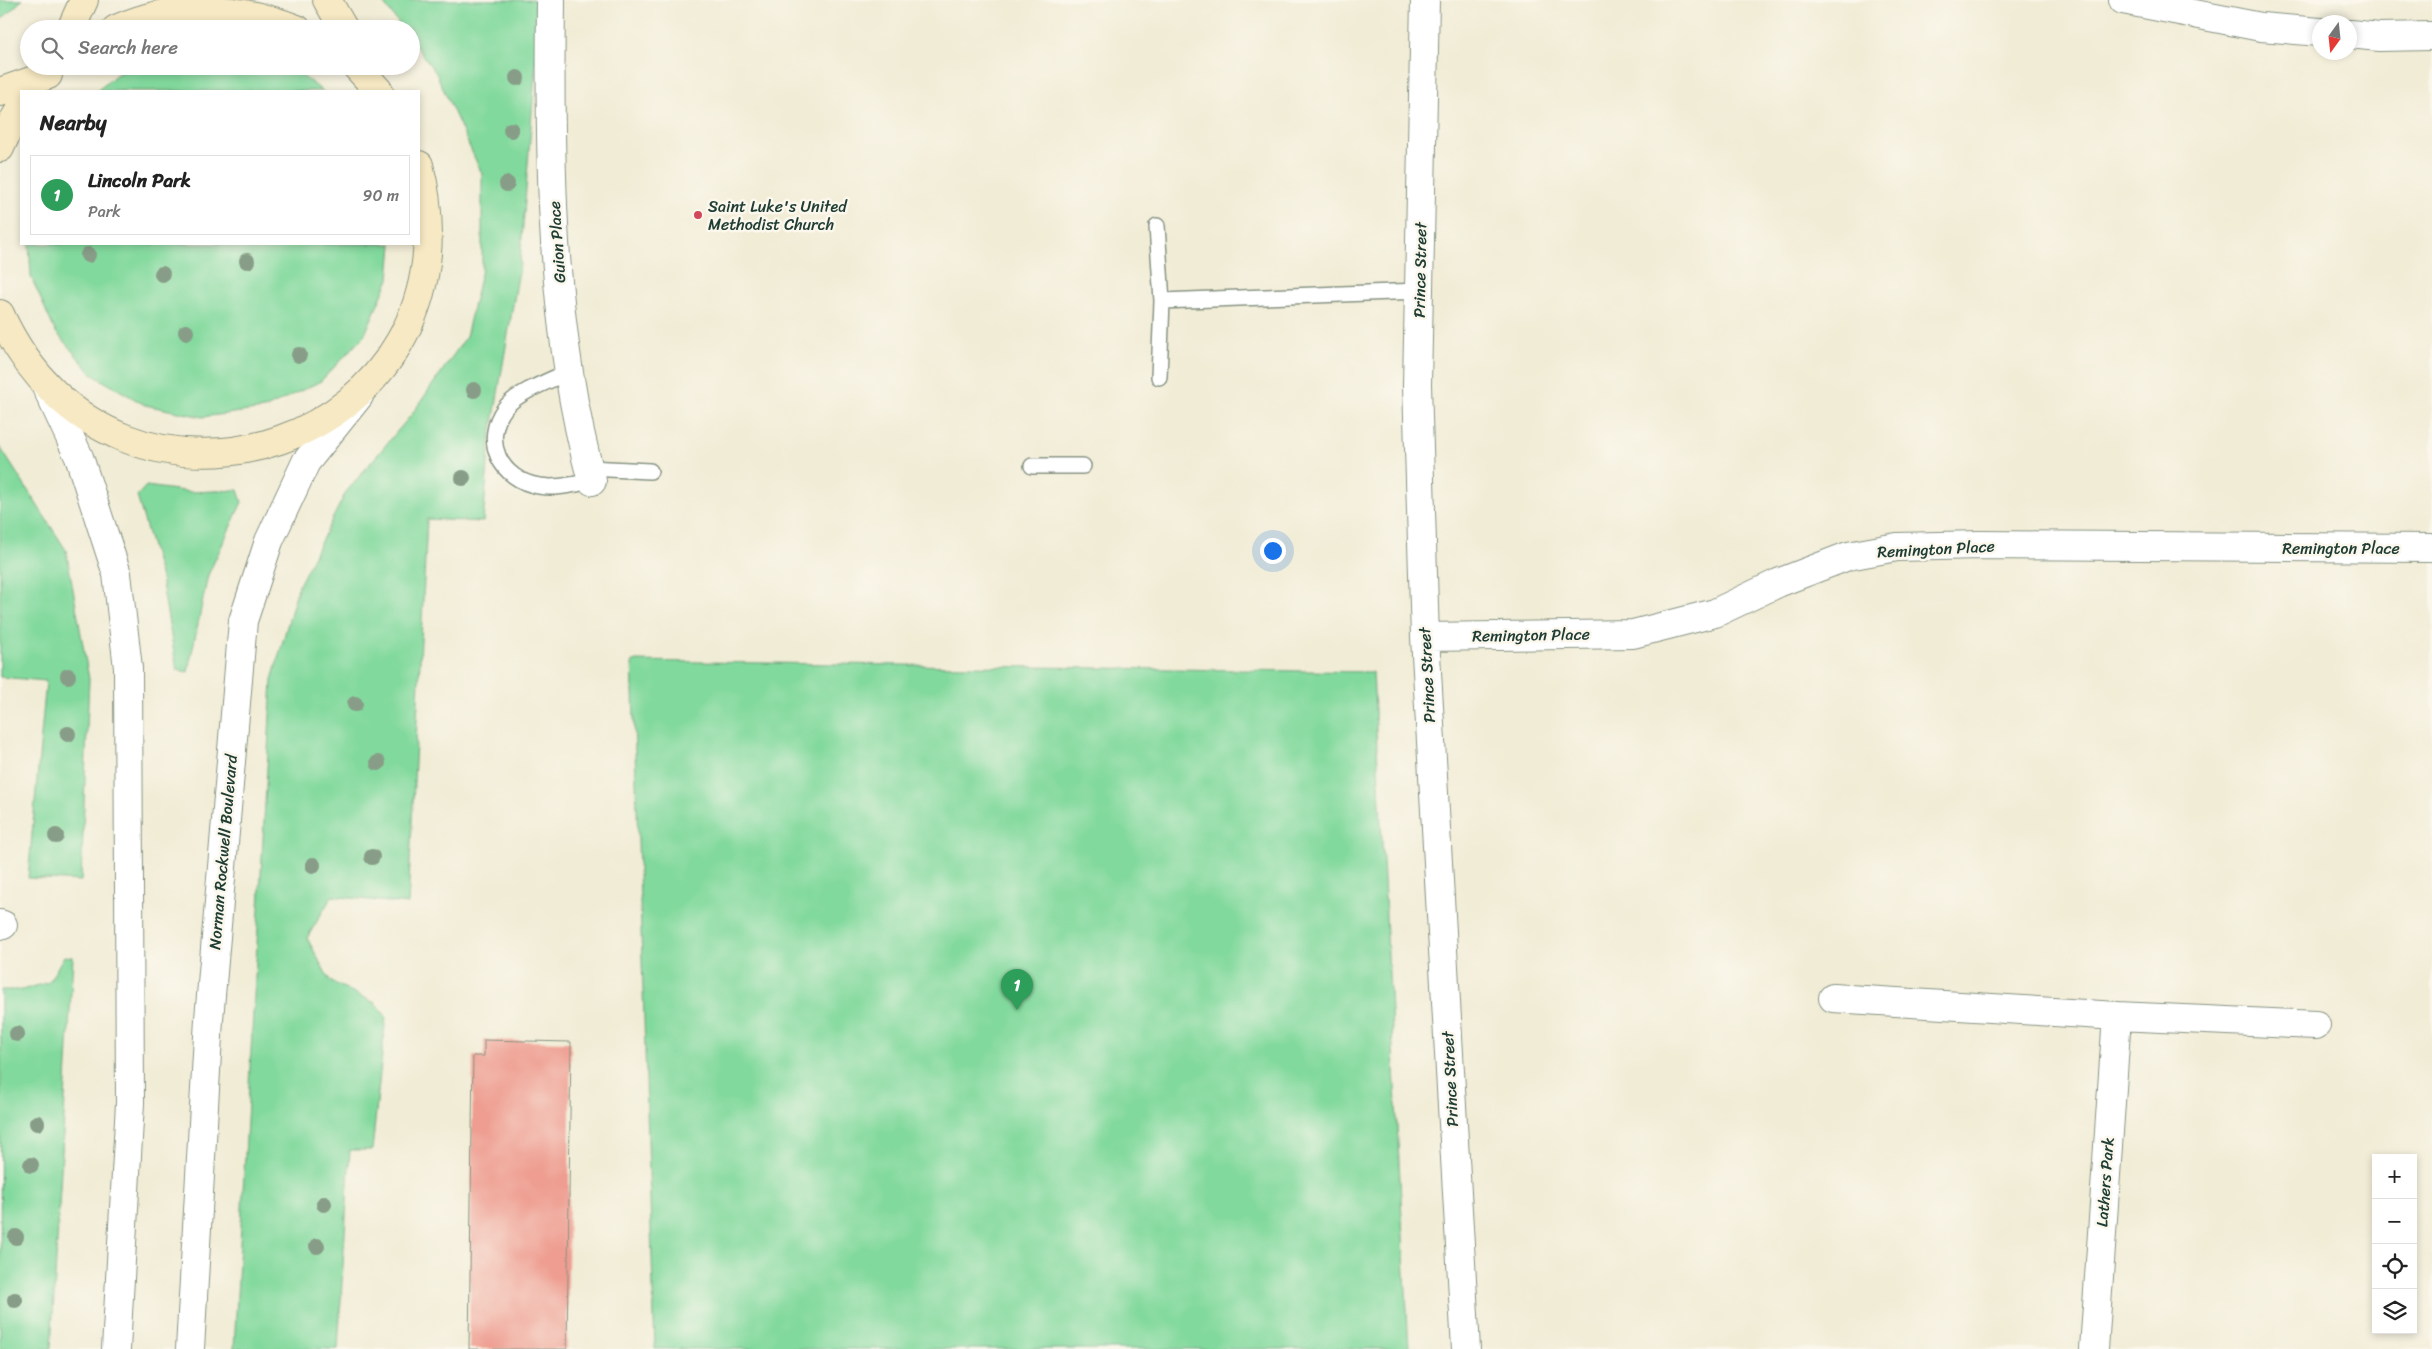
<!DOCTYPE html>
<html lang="en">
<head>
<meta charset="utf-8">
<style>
  body { margin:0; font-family:Sriracha,sans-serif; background:#f6f6f6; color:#222 }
  .controls { position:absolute; right:15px; bottom:15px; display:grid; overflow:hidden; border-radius:0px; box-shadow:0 2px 8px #0003 }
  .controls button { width:45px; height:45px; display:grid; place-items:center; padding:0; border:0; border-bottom:1px solid #e0e0e0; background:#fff; color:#222; font:25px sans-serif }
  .compass { position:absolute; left:2312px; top:15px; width:45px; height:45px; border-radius:50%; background:#fff; box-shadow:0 2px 8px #0003; rotate:195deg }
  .you { position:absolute; left:1272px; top:550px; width:18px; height:18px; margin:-12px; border:4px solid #fff; border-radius:50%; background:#1a73e8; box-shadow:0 0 0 8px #1a73e833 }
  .badge { display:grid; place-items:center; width:32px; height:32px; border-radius:50%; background:#b45309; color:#fff; font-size:16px; font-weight:700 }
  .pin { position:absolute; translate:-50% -41px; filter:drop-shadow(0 1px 2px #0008) }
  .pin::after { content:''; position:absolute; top:26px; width:18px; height:15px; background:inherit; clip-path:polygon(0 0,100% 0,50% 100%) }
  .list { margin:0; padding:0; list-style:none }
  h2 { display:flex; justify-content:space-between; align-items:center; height:65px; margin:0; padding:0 20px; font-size:21px }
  h2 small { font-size:16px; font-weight:400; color:#767676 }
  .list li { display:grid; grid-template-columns:32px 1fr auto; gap:15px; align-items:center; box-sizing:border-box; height:80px; margin:0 10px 10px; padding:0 10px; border:1px solid #e0e0e0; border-radius:0px }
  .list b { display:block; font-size:19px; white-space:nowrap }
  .list p { margin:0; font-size:16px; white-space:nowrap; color:#767676 }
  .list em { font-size:16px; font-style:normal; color:#767676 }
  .icon { flex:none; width:28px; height:28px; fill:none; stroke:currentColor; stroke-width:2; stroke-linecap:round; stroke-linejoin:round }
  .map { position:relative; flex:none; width:2432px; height:1349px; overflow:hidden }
  .search { position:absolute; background:#fff; box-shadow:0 2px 8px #0003; left:20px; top:20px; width:400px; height:55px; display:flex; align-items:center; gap:12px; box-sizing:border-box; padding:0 18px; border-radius:28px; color:#767676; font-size:19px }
  .panel { position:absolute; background:#fff; box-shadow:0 2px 8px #0003; left:20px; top:90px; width:400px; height:155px; border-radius:0px }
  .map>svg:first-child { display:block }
</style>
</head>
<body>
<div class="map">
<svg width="2432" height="1349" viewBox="0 0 2432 1349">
  <rect width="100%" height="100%" fill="#fbf7ec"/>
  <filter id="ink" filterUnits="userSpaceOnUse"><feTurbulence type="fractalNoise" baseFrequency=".02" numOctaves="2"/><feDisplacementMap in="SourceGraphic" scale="10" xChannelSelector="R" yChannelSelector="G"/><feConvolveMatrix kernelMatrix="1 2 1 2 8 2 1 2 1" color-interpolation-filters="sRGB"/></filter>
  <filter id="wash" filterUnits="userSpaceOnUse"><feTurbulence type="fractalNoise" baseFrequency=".0096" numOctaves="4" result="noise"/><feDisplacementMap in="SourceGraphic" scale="20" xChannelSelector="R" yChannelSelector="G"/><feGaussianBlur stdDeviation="1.12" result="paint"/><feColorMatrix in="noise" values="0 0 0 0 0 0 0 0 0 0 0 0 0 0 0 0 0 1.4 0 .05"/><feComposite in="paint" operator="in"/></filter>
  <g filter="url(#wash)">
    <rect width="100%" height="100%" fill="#f1ecd5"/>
    <path fill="#82d99d" stroke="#508b68" d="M0,0h22l-22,21z
      M381,0h160l-21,264 -30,176 -7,82 -56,-3 -19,385 -76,-8 -25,42 23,43 45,22 11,13 -14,134h-22l-12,199h-104l38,-669 26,-93 48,-95 66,-78 54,-77 16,-68v-95l-46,-101 -25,-33v-11h-8z
      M138,66h147l6,2 32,23h-226l20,-17z
      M29,244h363l-3,35 -25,57 -43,45 -57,28 -62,8 -57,-12 -52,-30 -38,-44 -24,-54z
      M0,447l66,103 23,129 -8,202 -53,-3 18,-197 -46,-4z
      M146,486l45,6 47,-2 4,12 -34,73 -20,97 -11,-2 -16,-92 -24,-82z
      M632,661l741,11 36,677h-754z
      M64,956l9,1 -22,392h-51l1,-359h21l27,-8z"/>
    <g id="blocks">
      <path fill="#ee9d90" d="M484,1040l87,2 -4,307h-98l4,-293h11z"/>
    </g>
  </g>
  <g filter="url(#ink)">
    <use href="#blocks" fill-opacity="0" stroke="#889484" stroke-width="1"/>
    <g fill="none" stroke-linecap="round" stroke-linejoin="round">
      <defs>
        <path id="service" d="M1157,226l5,75 257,-10
          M568,372c-17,8 -52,21 -63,36 -24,32 -5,72 34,78 18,3 35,-2 53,-5
          M1159,377l3,-76
          M1032,466h51
          M588,468l62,3"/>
        <path id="minor" d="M551,0c-2,157 -1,329 41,481
          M1425,0l-8,385 8,252 41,712
          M2123,0l138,27 59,5
          M2350,34l29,3 53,-1
          M1425,637l208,-3 82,-21 63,-30 70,-27 49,-9 83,-2 452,3
          M0,924l3,1
          M1833,998l284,18 199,9
          M2094,1349l23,-333"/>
        <path id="tertiary" d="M45,384l34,73 38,117 11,94 2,435 -14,246
          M190,1349l19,-330 34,-398 26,-80 37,-79 53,-66"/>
        <path id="secondary" d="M327,0l17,29
          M71,29l13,-29
          M116,29c63,-27 118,-24 181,0
          M356,66l23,25
          M0,92l48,-17
          M0,148l10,-22 11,-18
          M0,314c117,257 490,128 419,-149"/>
      </defs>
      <use href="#service" stroke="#889484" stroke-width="18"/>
      <use href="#minor" stroke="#889484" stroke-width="30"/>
      <use href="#tertiary" stroke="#889484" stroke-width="30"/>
      <use href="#secondary" stroke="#889484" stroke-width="30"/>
      <use href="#service" stroke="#fff" stroke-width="15"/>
      <use href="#minor" stroke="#fff" stroke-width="28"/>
      <use href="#tertiary" stroke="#fff" stroke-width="28"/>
      <use href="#secondary" stroke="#f7e9c3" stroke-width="28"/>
    </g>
    <g fill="#889d88">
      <circle cx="517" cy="78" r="8"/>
      <circle cx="511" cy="130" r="8"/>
      <circle cx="507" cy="184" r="8"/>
      <circle cx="88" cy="255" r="8"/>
      <circle cx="247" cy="261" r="8"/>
      <circle cx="162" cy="274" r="8"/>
      <circle cx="186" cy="332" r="8"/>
      <circle cx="299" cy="355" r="8"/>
      <circle cx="474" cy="390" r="8"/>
      <circle cx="463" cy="478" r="8"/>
      <circle cx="68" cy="676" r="8"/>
      <circle cx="355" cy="704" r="8"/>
      <circle cx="68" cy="734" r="8"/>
      <circle cx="378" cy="763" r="8"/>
      <circle cx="56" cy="836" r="8"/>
      <circle cx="372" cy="857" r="8"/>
      <circle cx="313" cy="865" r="8"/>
      <circle cx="17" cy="1034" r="8"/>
      <circle cx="37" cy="1123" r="8"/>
      <circle cx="31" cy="1165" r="8"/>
      <circle cx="324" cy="1204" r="8"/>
      <circle cx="16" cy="1237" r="8"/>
      <circle cx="317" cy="1246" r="8"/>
      <circle cx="15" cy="1300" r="8"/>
    </g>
  </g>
  <circle fill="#d1495b" stroke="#fbf7ec" stroke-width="2" cx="698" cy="215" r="5"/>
  <g text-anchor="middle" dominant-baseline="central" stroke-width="5" stroke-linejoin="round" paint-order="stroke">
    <g font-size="16" fill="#1f3d34" stroke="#fbf7ec" text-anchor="start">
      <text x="708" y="206">Saint Luke's United<tspan x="708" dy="18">Methodist Church</tspan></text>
    </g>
    <g font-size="16" fill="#1f3d34" stroke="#fbf7ec">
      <text transform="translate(557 242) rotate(-94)">Guion Place</text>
      <text transform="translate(1420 270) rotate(-89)">Prince Street</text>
      <text x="2341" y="548">Remington Place</text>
      <text transform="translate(1936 549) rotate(-3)">Remington Place</text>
      <text transform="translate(1531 635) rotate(-1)">Remington Place</text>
      <text transform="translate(1427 675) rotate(-93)">Prince Street</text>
      <text transform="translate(223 852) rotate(-85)">Norman Rockwell Boulevard</text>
      <text transform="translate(1450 1079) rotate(-93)">Prince Street</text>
      <text transform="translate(2105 1182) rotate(-86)">Lathers Park</text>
    </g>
  </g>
</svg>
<div class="controls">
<button>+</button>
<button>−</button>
<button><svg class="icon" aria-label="locate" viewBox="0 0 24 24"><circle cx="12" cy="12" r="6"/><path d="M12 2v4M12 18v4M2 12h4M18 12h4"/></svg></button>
<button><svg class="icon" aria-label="layers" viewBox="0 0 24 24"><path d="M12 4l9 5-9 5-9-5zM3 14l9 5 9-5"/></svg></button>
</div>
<svg class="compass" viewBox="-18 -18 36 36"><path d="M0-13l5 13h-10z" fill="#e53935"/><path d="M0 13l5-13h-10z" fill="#767676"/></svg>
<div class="you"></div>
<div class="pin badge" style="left:1017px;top:1010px;background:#2e9e5b">1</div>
<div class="search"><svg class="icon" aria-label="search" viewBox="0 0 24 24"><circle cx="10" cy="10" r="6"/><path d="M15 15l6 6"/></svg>Search here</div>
<section class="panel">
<h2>Nearby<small></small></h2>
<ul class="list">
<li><span class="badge" style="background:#2e9e5b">1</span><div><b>Lincoln Park</b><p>Park</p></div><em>90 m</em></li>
</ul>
</section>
</div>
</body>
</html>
